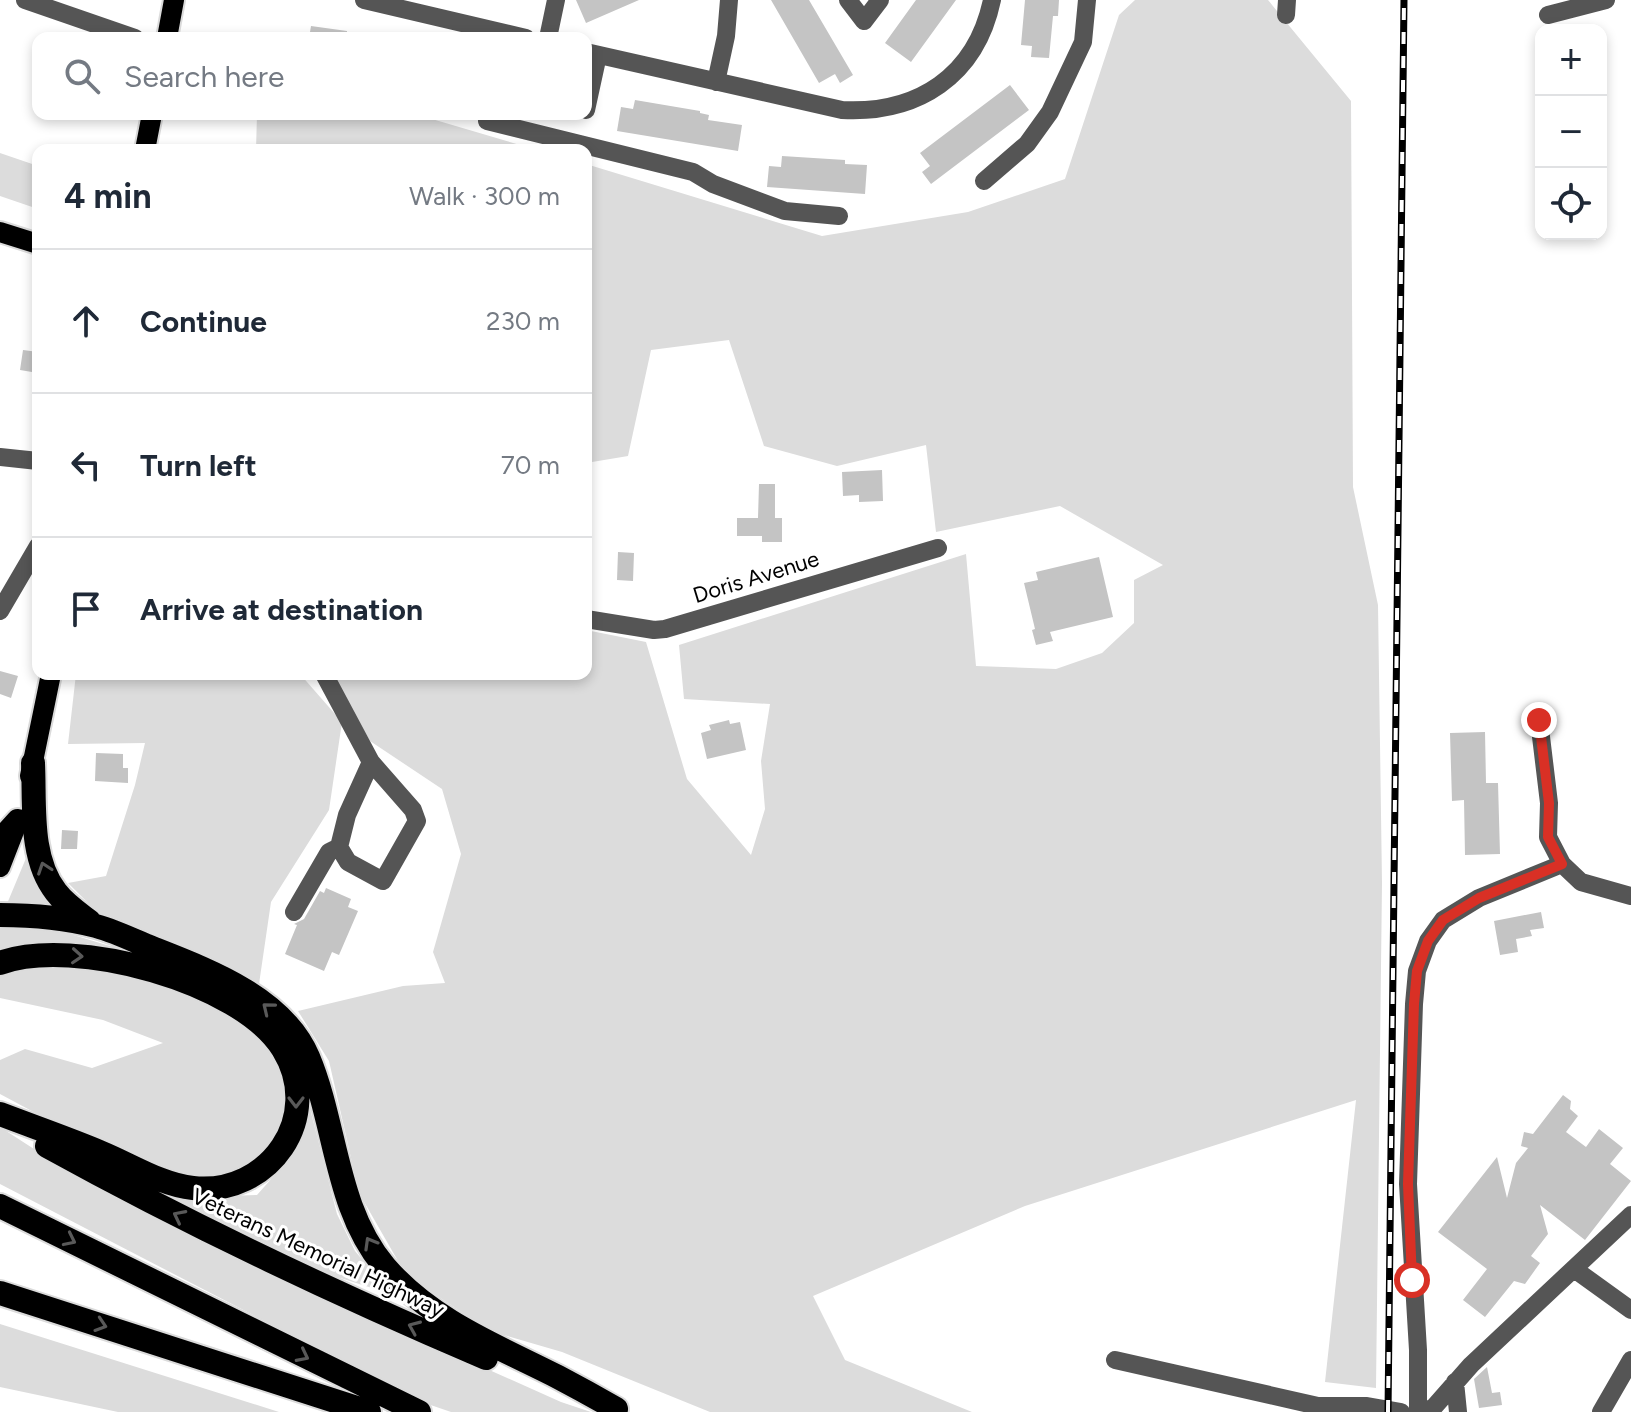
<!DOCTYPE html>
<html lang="en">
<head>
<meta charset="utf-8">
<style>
  body { margin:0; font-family:Figtree,sans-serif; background:#f2f2f3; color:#1f2937 }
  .controls { position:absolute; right:24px; top:24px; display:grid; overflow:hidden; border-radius:16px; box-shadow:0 4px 12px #0003 }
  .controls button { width:72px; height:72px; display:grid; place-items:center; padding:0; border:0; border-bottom:2px solid #e0e1e3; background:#fff; color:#1f2937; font:40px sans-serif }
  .stop { position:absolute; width:24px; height:24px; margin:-18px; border:6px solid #d93025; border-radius:50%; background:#fff }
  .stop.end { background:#d93025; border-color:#fff; box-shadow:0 2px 8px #0008 }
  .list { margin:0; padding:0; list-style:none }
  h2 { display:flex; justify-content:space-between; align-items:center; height:104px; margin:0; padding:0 32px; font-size:34px }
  h2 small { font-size:26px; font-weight:400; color:#747a83 }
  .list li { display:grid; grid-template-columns:52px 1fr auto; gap:24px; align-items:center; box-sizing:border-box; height:144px; padding:0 32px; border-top:2px solid #e0e1e3 }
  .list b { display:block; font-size:30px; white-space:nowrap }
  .list em { font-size:26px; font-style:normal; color:#747a83 }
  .icon { flex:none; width:44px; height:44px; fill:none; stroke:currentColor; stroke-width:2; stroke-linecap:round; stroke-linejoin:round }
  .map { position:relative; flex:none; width:1631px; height:1412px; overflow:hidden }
  .search { position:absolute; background:#fff; box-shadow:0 4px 12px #0003; left:32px; top:32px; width:560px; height:88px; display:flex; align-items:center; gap:20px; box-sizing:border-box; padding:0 28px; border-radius:16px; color:#747a83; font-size:30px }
  .panel { position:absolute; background:#fff; box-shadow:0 4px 12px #0003; left:32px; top:144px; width:560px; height:536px; border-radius:16px }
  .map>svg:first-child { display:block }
</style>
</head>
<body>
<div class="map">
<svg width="1631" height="1412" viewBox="0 0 1631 1412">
  <rect width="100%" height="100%" fill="#fff"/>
  <path fill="#dcdcdc" d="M1135,0h133l83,101 2,386 25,118 4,278 -6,505 -51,-6 31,-282 -331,106 -212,90 32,64 127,52h-262l-148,-60 -72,-21 -84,-56 -47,-82 -30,-132 -31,-50 105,-25 42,-3 -12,-31 28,-98 -19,-65 -72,-48 -39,-67h255v-44l60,12 41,137 64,76 14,-46 -4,-48 9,-57 -86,-5 -5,-54 287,-91 10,112 80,3 46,-16 32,-30v-43l29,-15 -103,-59 -124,26 -10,-87 -89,21 -73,-20 -35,-106 -78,10 -23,106 -42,7v-299l236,72 146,-24 97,-33 54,-164z
    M257,114h158l122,36h-281z
    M0,153l38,13v43l-38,-13z
    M76,674h224l42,48 -13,88 -58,92 -12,82 -150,-60 -41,-41 38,-7 29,-91 10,-42 -77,1z
    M29,851l9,37 15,19 -49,4z
    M0,926l50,2 90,27h-140z
    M58,963l81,13 68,25 48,31 30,43 1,47 -20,33 -33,22 -31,5 -26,-7 -133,-58 -43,-23v-34l25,-11 67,19 71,-25 -60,-23 -103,-22v-22l7,-4z
    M306,1093l31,121 18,37 36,43 -98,-31 -122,-65 86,-3 38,-43z
    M0,1127l34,22 267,137 260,116 30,10h-140l-32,-11 -419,-217z
    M0,1324l279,88h-161l-118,-25z"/>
  <path fill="#c4c4c4" d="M576,0h63l-53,23z
    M771,0h38l44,75 -13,8 -5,-9 -16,9z
    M916,0h40l-45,62 -26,-19z
    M1025,0h34l-1,16h-5l-4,42 -18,-1 1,-11 -11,-1z
    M311,26l36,5v7h-38z
    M1010,85l19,25 -98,74 -9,-12 8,-6 -10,-13z
    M635,100l65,11v2l9,2 -1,5 34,5 -4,26 -121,-20 4,-24 12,2z
    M782,156l63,4v4l22,1 -2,29 -98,-7 2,-21 12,1z
    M23,350l15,2v21l-18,-3z
    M882,470l1,31 -24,1v-7l-16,1 -1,-24z
    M759,484h16v34h7v24h-20v-6h-25v-18h21z
    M618,552l16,1 -1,28 -16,-1z
    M1099,557l14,60 -63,15 3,9 -17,4 -4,-15 3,-1 -11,-46 14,-3 -2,-8z
    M0,671l18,5 -7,22 -11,-4z
    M729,720l1,4 10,-2 6,28 -39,9 -6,-26 10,-3 -2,-5z
    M1485,732l1,51h12l2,71 -35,1 -1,-55 -12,1 -2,-68z
    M96,753l27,1v14h5v15l-33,-2z
    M62,830l16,1 -1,18h-16z
    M326,888l25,11 -3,8 10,4 -19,44 -7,-3 -8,19 -39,-17 12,-29 -3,-1 10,-5 16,-28 4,2z
    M1541,912l3,16 -14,2 2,6 -16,3 2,13 -18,3 -6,-34z
    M1563,1095l8,6 -1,8 8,7 -12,16 20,15 13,-18 24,19 -13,16 21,17 -46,59 -45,-35 8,29 -17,22 9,7 -15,21 -11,-3 -29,36 -22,-17 24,-31 -49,-37 59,-75 10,41 9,-35 12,-15 -7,-2 3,-14 9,2z
    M1487,1367l5,26 8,-1 2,13 -23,3 -5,-29z"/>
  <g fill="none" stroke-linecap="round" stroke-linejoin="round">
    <defs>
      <path id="major" d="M167,38l7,-38
        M145,150l7,-36
        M0,232l38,12
        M30,776l21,-102
        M0,867l16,-41"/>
      <path id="highway" d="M33,763c2,41 -4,95 23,129 9,12 21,20 33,29
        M0,841l18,-20
        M0,915c32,0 66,3 96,11 18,5 35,13 51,20 58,23 135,50 161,111 29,69 27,151 77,210 47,54 110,78 173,110 19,10 39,21 58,32
        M0,963c73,-27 241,18 283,86 42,68 -14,147 -90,139 -31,-3 -62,-23 -91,-35 -33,-14 -68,-26 -102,-39
        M47,1146c143,79 289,148 439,212
        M0,1206l419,206
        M0,1293l369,119"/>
    </defs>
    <use href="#major" stroke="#dbdbdb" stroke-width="24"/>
    <use href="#highway" stroke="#dbdbdb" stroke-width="28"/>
    <path stroke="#555" stroke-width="18" d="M25,0l110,38
      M364,0l162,38
      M848,0l16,21 16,-21
      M1286,15l1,-15
      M1548,15l58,-15
      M548,38l8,-38
      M586,52l256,58c76,4 134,-34 150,-110
      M716,82l10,-46 3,-36
      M586,110l12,-55
      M487,121l206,51 20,12 72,27 54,5
      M984,181l43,-37 23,-32 33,-70 4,-42
      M0,457l38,4
      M0,611l38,-65
      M586,619l68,11 11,-1 273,-81
      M324,674l47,88 42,48 4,11 -34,60 -35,-19 -9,-15 8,-32 24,-53
      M1539,720l10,83 -1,34 14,27 19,18 50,14
      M294,912l35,-60 10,-5
      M1574,1269l57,41
      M1115,1360l203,46h49l34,6
      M1455,1382l3,30
      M1418,1412v-62l-10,-166 6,-180 3,-33 11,-30 15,-21 36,-22 83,-34
      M1424,1412l10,-5 37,-42 160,-150
      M1601,1412l30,-52"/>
    <use href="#major" stroke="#000" stroke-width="20"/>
    <use href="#highway" stroke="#000" stroke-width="24"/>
    <defs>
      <path id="rail" d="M1388,1412l16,-1412"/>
    </defs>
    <use href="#rail" stroke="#000" stroke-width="7"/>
    <use href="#rail" stroke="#fff" stroke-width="4" stroke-dasharray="12" stroke-linecap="butt"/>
  </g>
  <defs><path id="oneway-chevron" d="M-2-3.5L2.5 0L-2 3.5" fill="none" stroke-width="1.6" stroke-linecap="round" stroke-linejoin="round" transform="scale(2)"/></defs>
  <g stroke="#595959">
    <use href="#oneway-chevron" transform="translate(44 868) rotate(-109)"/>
    <use href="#oneway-chevron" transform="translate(77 956) rotate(4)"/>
    <use href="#oneway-chevron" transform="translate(268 1008) rotate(-141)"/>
    <use href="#oneway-chevron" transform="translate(296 1102) rotate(90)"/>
    <use href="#oneway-chevron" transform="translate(179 1216) rotate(-153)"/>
    <use href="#oneway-chevron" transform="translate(70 1240) rotate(26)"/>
    <use href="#oneway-chevron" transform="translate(370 1243) rotate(-120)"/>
    <use href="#oneway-chevron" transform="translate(101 1325) rotate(18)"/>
    <use href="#oneway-chevron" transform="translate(414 1327) rotate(-157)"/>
    <use href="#oneway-chevron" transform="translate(303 1356) rotate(27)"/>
  </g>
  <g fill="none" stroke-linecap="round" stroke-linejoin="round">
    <path stroke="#d93025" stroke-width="10" d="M1412,1280l-4,-96 6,-180 3,-33 11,-30 15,-21 36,-22 83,-34 -14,-27 1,-34 -10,-83"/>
  </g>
  <g text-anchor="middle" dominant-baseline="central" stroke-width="6" stroke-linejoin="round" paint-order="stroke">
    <g font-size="22" fill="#000" stroke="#fff">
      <text transform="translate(756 577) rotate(-17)">Doris Avenue</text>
      <text transform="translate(318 1253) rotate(25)">Veterans Memorial Highway</text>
    </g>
  </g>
</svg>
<div class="controls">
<button>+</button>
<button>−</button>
<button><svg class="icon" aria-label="locate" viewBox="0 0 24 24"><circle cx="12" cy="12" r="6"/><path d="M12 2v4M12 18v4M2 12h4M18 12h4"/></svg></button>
</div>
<div class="stop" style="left:1412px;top:1280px"></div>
<div class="stop end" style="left:1539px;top:720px"></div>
<div class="search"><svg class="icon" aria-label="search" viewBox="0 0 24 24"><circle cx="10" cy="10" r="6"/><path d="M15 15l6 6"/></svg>Search here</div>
<section class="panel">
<h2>4 min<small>Walk · 300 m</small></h2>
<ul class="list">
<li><svg class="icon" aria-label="ahead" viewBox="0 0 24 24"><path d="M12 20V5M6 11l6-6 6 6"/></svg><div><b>Continue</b></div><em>230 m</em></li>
<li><svg class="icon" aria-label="left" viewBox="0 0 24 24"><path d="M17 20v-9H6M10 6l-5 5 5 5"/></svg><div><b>Turn left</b></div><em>70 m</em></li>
<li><svg class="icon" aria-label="arrive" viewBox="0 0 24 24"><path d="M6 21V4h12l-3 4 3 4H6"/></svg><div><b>Arrive at destination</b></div></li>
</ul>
</section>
</div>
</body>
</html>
